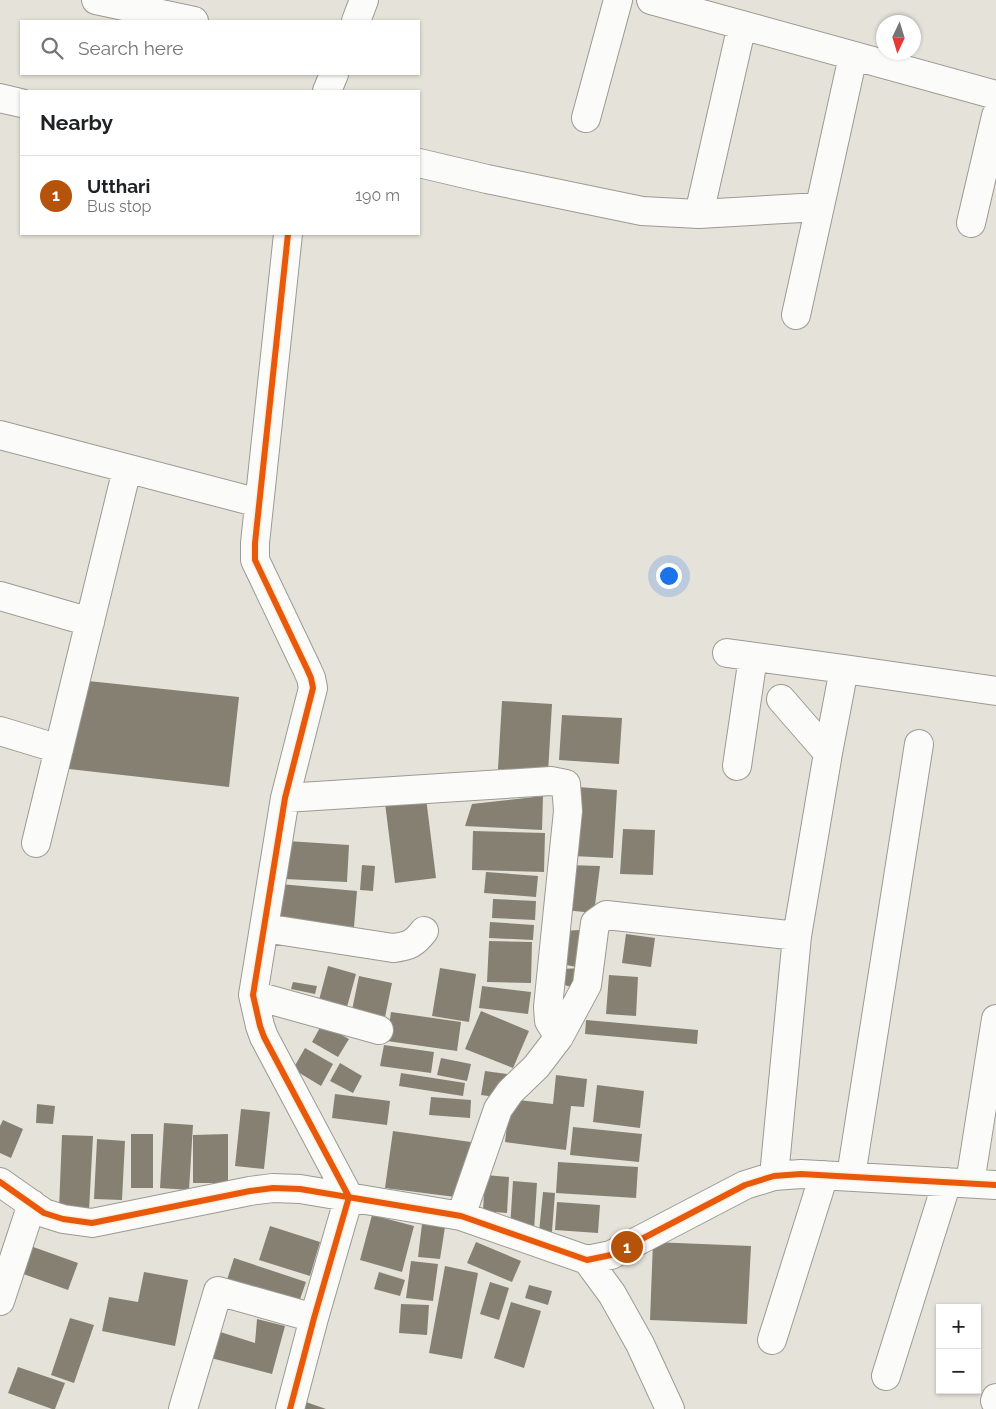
<!DOCTYPE html>
<html lang="en">
<head>
<meta charset="utf-8">
<style>
  body { margin:0; font-family:Raleway,sans-serif; background:#f2f2f2; color:#202124 }
  .controls { position:absolute; right:15px; bottom:15px; display:grid; overflow:hidden; border-radius:0px; box-shadow:0 1px 4px #0004 }
  .controls button { width:45px; height:45px; display:grid; place-items:center; padding:0; border:0; border-bottom:1px solid #e0e0e0; background:#fff; color:#202124; font:25px sans-serif }
  .compass { position:absolute; left:876px; top:15px; width:45px; height:45px; border-radius:50%; background:#fff; box-shadow:0 1px 4px #0004; rotate:184deg }
  .you { position:absolute; left:668px; top:575px; width:18px; height:18px; margin:-12px; border:4px solid #fff; border-radius:50%; background:#1a73e8; box-shadow:0 0 0 8px #1a73e833 }
  .badge { display:grid; place-items:center; width:32px; height:32px; border-radius:50%; background:#b45309; color:#fff; font-size:16px; font-weight:700 }
  .pin { position:absolute; translate:-50% -50%; border:2px solid #fff; box-shadow:0 1px 5px #0006 }
  .list { margin:0; padding:0; list-style:none }
  h2 { display:flex; justify-content:space-between; align-items:center; height:65px; margin:0; padding:0 20px; font-size:21px }
  h2 small { font-size:16px; font-weight:400; color:#757577 }
  .list li { display:grid; grid-template-columns:32px 1fr auto; gap:15px; align-items:center; box-sizing:border-box; height:80px; padding:0 20px; border-top:1px solid #e0e0e0 }
  .list b { display:block; font-size:19px; white-space:nowrap }
  .list p { margin:0; font-size:16px; white-space:nowrap; color:#757577 }
  .list em { font-size:16px; font-style:normal; color:#757577 }
  .icon { flex:none; width:28px; height:28px; fill:none; stroke:currentColor; stroke-width:2; stroke-linecap:round; stroke-linejoin:round }
  .map { position:relative; flex:none; width:996px; height:1409px; overflow:hidden }
  .search { position:absolute; background:#fff; box-shadow:0 1px 4px #0004; left:20px; top:20px; width:400px; height:55px; display:flex; align-items:center; gap:12px; box-sizing:border-box; padding:0 18px; border-radius:0px; color:#757577; font-size:19px }
  .panel { position:absolute; background:#fff; box-shadow:0 1px 4px #0004; left:20px; top:90px; width:400px; height:145px; border-radius:0px }
  .map>svg:first-child { display:block }
</style>
</head>
<body>
<div class="map">
<svg width="996" height="1409" viewBox="0 0 996 1409">
  <rect width="100%" height="100%" fill="#e5e2d9"/>
  <path fill="#858072" d="M79,680l160,17 -10,90 -160,-18z
    M502,701l50,3 -4,69 -50,-4z
    M562,715l60,3 -3,46 -60,-4z
    M578,787l39,3 -4,68 -40,-2z
    M543,796l-1,34 -77,-4 7,-22z
    M426,798l10,80 -41,5 -10,-80z
    M623,829l32,1 -2,45 -33,-1z
    M473,831l72,2 -1,39 -72,-2z
    M287,841l62,4 -2,37 -62,-3z
    M362,865l13,1 -2,25 -13,-1z
    M568,865l32,1 -6,47 -29,-3z
    M486,872l52,4 -2,21 -52,-4z
    M280,884l77,7 -3,36 -77,-7z
    M493,899l43,2 -1,19 -43,-2z
    M490,922l44,3 -1,15 -44,-2z
    M580,930v13l-4,24 -19,-4 3,-32z
    M626,934l29,4 -4,29 -29,-4z
    M489,941l43,1 -1,41 -44,-1z
    M328,966l28,8 -9,33 -28,-7z
    M440,968l36,6 -7,48 -37,-6z
    M583,968l-5,21 -17,-5v-15z
    M609,975l29,2 -2,39 -30,-2z
    M359,976l33,7 -8,39 -33,-7z
    M293,982l24,4 -2,8 -24,-5z
    M482,986l49,6 -3,22 -49,-6z
    M481,1011l48,20 -16,37 -48,-19z
    M391,1012l70,10 -4,29 -70,-10z
    M586,1020l112,10 -1,14 -112,-10z
    M322,1024l27,15 -11,18 -26,-15z
    M384,1045l50,7 -3,21 -51,-7z
    M305,1048l28,16 -12,22 -28,-17z
    M441,1058l30,6 -4,17 -30,-6z
    M340,1063l22,13 -9,17 -23,-12z
    M485,1071l22,3 -3,24 -23,-3z
    M401,1073l64,10 -2,13 -64,-10z
    M556,1075l31,4 -3,28 -13,-1 -5,44 -61,-8 5,-43 43,5z
    M597,1085l47,6 -4,37 -47,-6z
    M335,1094l55,7 -3,24 -55,-7z
    M431,1097l40,3 -1,18 -41,-3z
    M37,1104l18,2 -2,18 -17,-1z
    M241,1109l29,3 -6,57 -29,-3z
    M3,1120l20,9 -12,29 -11,-5v-27z
    M164,1123l29,2 -4,65 -29,-2z
    M573,1127l69,7 -3,28 -69,-7z
    M393,1131l78,11 -8,56 -78,-10z
    M131,1134h22v54h-22z
    M228,1134v49h-35v-48z
    M62,1135l31,1 -4,75 -30,-2z
    M97,1139l28,2 -3,59 -28,-1z
    M558,1162l80,5 -2,31 -80,-5z
    M485,1175l24,2 -2,36 -24,-2z
    M513,1181l24,2 -3,47 -24,-2z
    M543,1192l12,1 -4,51 -13,-2z
    M557,1202l43,3 -2,28 -43,-3z
    M372,1215l42,11 -12,46 -42,-12z
    M422,1224l23,3 -5,32 -22,-2z
    M270,1226l50,16 -10,34 -51,-16z
    M476,1242l45,19 -9,21 -45,-19z
    M653,1242l98,4 -4,78 -97,-4z
    M25,1244l53,19 -10,27 -53,-19z
    M234,1258l72,24 -9,26 -71,-25z
    M411,1261l27,3 -5,37 -27,-3z
    M445,1266l33,7 -16,86 -33,-6z
    M144,1272l44,8 -13,66 -73,-15 7,-34 29,5z
    M379,1272l26,8 -5,16 -26,-7z
    M490,1282l19,6 -10,32 -19,-6z
    M529,1285l23,6 -4,14 -23,-7z
    M511,1302l30,9 -17,57 -30,-10z
    M401,1304l28,1 -2,30 -28,-2z
    M70,1318l24,7 -20,58 -23,-8z
    M257,1319l28,7 -13,48 -65,-17 7,-27 41,13z
    M18,1367l47,16 -10,26h-3l-44,-16z
    M306,1402l20,7h-23z"/>
  <g fill="none" stroke-linecap="round" stroke-linejoin="round">
    <defs>
      <path id="minor" d="M96,0l98,21
        M651,0l345,95
        M356,21l8,-21
        M327,91l7,-17
        M0,98l21,5
        M586,118l32,-118
        M419,163l68,16 155,32 57,3 43,-189
        M699,214l120,-7
        M971,223l25,-107
        M288,234l-33,309v17l52,109 4,9 2,10 -28,110 -32,197 7,31 4,11 85,160 -35,121 -24,91
        M796,315l57,-259
        M0,435l259,68
        M0,596l90,26
        M727,653l117,16
        M781,699l47,54 16,-84 152,22
        M0,731l59,18
        M737,766l16,-109
        M285,798l266,-17 15,3 2,27 -20,196 1,14 10,16
        M36,843l91,-374
        M264,928l129,20c16,-2 21,-4 31,-17
        M253,995l126,35
        M774,1176l23,-240 31,-183
        M851,1176l68,-432
        M0,1182l44,31 19,6 29,4 158,-32 23,-3 27,1 161,27 126,44 24,-5 134,-70 29,-9 27,-2 195,11
        M970,1183l26,-164
        M461,1216l37,-107 12,-17 26,-25 23,-30 28,-52 8,-62 11,-8 191,21
        M587,1260l25,34 28,50 30,65
        M0,1301l32,-97
        M772,1340l52,-165
        M886,1376l61,-194
        M995,1401l1,-3
        M183,1409l35,-118 96,27"/>
    </defs>
    <use href="#minor" stroke="#9c9a93" stroke-width="30"/>
    <use href="#minor" stroke="#fbfbf9" stroke-width="28"/>
    <defs>
      <path id="cycleway" d="M288,234l-33,309v17l52,109 4,9 2,10 -28,110 -32,197 7,31 4,11 85,160 -35,121 -24,91
        M0,1182l44,31 19,6 29,4 158,-32 23,-3 27,1 161,27 126,44 24,-5 134,-70 29,-9 27,-2 195,11"/>
    </defs>
    <use href="#cycleway" stroke="#f8f1e0" stroke-width="9"/>
    <use href="#cycleway" stroke="#e8590c" stroke-width="6"/>
  </g>
</svg>
<div class="controls">
<button>+</button>
<button>−</button>
</div>
<svg class="compass" viewBox="-18 -18 36 36"><path d="M0-13l5 13h-10z" fill="#e53935"/><path d="M0 13l5-13h-10z" fill="#757577"/></svg>
<div class="you"></div>
<div class="pin badge" style="left:627px;top:1247px">1</div>
<div class="search"><svg class="icon" aria-label="search" viewBox="0 0 24 24"><circle cx="10" cy="10" r="6"/><path d="M15 15l6 6"/></svg>Search here</div>
<section class="panel">
<h2>Nearby<small></small></h2>
<ul class="list">
<li><span class="badge">1</span><div><b>Utthari</b><p>Bus stop</p></div><em>190 m</em></li>
</ul>
</section>
</div>
</body>
</html>
